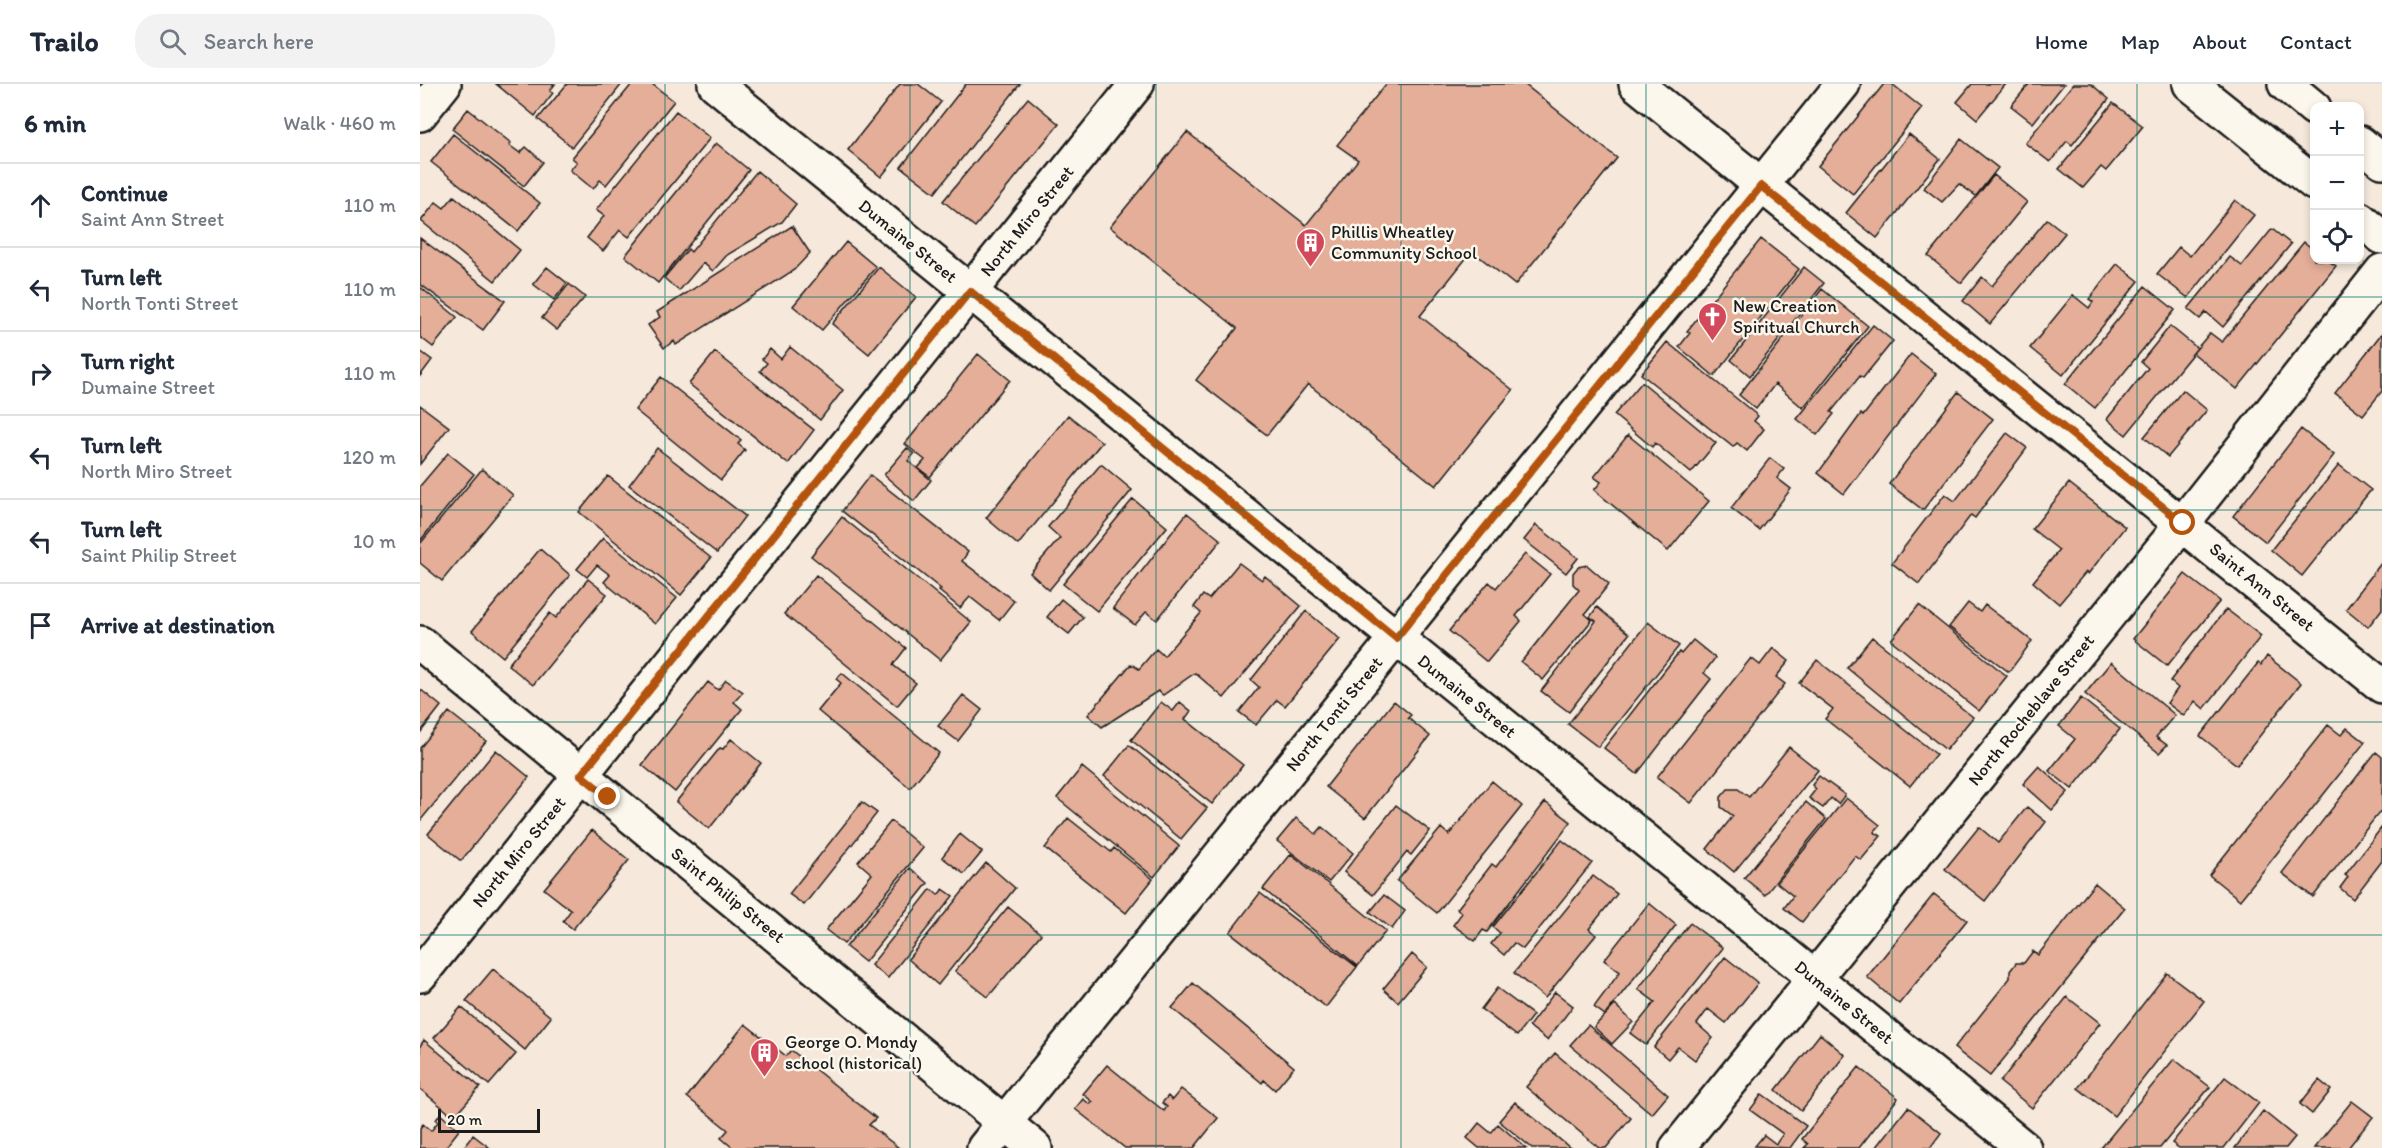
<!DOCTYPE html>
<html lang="en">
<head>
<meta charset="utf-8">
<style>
  body { margin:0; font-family:Itim,sans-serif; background:#f2f2f3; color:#1f2937 }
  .controls { position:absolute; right:18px; top:18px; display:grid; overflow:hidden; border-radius:12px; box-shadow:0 3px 9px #0003 }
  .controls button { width:54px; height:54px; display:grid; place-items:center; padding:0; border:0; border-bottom:2px solid #e0e1e3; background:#fff; color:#1f2937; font:30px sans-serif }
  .scale { position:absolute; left:18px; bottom:15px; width:102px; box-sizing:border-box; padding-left:6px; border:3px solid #1c1c1c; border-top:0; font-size:16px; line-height:21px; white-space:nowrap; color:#1c1c1c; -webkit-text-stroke:4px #fbf7ec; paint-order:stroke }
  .stop { position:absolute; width:18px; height:18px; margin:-14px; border:4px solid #b45309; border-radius:50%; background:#fff }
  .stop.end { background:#b45309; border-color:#fff; box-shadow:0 2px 6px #0008 }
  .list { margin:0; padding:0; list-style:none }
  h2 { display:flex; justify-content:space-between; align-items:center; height:78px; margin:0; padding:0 24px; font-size:26px }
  h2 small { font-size:20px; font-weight:400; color:#747a83 }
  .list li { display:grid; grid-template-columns:39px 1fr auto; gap:18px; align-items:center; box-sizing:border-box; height:84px; padding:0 24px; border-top:2px solid #e0e1e3 }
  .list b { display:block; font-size:22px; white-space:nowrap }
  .list p { margin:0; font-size:20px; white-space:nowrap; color:#747a83 }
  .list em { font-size:20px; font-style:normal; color:#747a83 }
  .icon { flex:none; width:33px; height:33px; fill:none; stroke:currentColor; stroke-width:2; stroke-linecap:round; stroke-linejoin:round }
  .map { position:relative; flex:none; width:1962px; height:1064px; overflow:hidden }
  header { display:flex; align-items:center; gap:36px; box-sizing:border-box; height:84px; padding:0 30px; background:#fff; border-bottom:2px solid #e0e1e3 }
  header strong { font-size:28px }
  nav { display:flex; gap:33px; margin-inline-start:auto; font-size:21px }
  .search { width:420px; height:54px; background:#f2f2f3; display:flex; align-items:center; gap:15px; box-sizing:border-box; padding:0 21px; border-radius:24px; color:#747a83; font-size:22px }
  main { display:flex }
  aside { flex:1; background:#fff }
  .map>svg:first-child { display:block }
</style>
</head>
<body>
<header>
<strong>Trailo</strong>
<div class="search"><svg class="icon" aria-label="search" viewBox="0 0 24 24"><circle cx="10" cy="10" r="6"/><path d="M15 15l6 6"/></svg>Search here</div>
<nav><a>Home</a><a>Map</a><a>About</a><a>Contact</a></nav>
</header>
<main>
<aside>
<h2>6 min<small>Walk · 460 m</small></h2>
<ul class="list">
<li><svg class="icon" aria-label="ahead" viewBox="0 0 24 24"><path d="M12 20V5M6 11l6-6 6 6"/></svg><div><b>Continue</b><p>Saint Ann Street</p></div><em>110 m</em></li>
<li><svg class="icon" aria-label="left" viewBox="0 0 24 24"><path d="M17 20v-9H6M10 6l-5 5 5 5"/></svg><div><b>Turn left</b><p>North Tonti Street</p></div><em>110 m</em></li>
<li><svg class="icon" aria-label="right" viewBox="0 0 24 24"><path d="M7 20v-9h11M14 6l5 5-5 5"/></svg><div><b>Turn right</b><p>Dumaine Street</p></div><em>110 m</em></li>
<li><svg class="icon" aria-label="left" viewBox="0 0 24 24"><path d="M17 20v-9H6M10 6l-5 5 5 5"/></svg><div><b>Turn left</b><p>North Miro Street</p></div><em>120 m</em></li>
<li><svg class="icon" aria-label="left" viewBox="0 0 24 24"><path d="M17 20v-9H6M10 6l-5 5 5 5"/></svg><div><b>Turn left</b><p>Saint Philip Street</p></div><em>10 m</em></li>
<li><svg class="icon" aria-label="arrive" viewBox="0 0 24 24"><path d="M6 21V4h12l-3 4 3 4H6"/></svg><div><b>Arrive at destination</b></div></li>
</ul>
</aside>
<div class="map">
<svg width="1962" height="1064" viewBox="0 0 1962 1064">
  <rect width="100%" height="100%" fill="#f6e8db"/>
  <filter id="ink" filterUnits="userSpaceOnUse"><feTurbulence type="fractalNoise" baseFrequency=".0167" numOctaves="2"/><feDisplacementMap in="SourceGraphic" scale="12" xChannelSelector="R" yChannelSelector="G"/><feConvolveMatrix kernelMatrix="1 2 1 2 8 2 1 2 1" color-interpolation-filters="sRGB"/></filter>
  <g filter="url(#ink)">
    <path fill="#e4ae98" stroke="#1c1c1c" stroke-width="1.5" d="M76,0h59l-5,7 3,2 -18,23z
      M147,0h55l-50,63 -34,-28z
      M212,0h20l22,17 -68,84 -6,-5 -7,9 -23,-19 7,-8 -5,-4z
      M480,0h18l23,18 -60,75 -33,-27z
      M546,0h54l-85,109 -34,-26z
      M966,0h138l93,74 -102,127 -43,-34 -52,65 93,74 -77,96 -128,-102 -41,51 -71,-55 41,-52 -127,-101 77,-95 119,93 52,-65 -21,-15z
      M1464,0h8l30,24 -69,86 -35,-28z
      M1552,0h34l-29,35 -20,-17z
      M1609,0h35l-31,39 -22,-17z
      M1653,0h18l18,15 -37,46 -5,-4 -17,21 -25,-19z
      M608,14l31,26 -84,103 -32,-26z
      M1693,19l30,23 -37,45 -5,-4 -18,21 -24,-19z
      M48,25l43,34 -2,2 11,8 6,-6 17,15 -19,24 -72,-57z
      M256,27l34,27 -81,99 -9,-7 -17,21 -16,-13 17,-22 -8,-6z
      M33,50l87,69 -22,28 -87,-69z
      M1489,50l31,25 -63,79 -31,-25z
      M1541,55l37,29 -22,28 -17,-12 -17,18 -18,-14z
      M296,59l33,27 -91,113 -33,-27z
      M337,87l39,33 -14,18 -55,33 -14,16 -10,-8 -24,28 -15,-13 24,-29 3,3z
      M1574,91l33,27 -66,81 -33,-27z
      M34,112l66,54 -25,31 -74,-60 15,-19 8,6z
      M1815,116l19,15 -66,83 -31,-24 22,-27 11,9z
      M1627,135l18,14 -75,91 -27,-23 19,-24 10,9z
      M372,142l18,27 -16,17 -118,75 -2,-4 -10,7 -16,-23 12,-8 -3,-5z
      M1852,145l19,15 -68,83 -17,-15 -6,7 -12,-10 42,-52 12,9z
      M0,154l85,63 -22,29 -63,-46z
      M1341,155l38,30 -85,107 -35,-29 11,-14 -3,-2z
      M426,158l30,25 -54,63 -29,-24z
      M1884,158l10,8v10h13l9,6 -99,123 -44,-36 17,-20 12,9z
      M1697,180l22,17 -76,94 -33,-27 43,-53 16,13 4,-6 -4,-3z
      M127,183l20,16 -13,17 -21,-16z
      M459,183l37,30 -47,57 -37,-30z
      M1384,183l20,16 -74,93 -19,-16z
      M149,200l16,13 -28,33 -15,-12z
      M1725,202l30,24 -80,98 -30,-24z
      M0,203l37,30 -24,30 -13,-10z
      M1402,205l46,37 -65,82 -28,-24 -19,25 -17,-14z
      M1453,241l20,16 -30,37 -3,-2 -29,36 3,2 -17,21 -20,-16z
      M1750,242l27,22 -71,87 -19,-16 41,-51 -7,-6z
      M1962,249v58l-19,24 -28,-22z
      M1247,258l91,74 -4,5 10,8 -17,22 -10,-8 -4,4 -92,-73z
      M370,263l53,43 -23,30 -60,-49 7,-8 -5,-4 8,-10 11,10z
      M0,267l12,9 -12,16z
      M295,268l99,78 -26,34 -99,-80z
      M558,270l32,26 -80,97 -12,-9 7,-8 -20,-16z
      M1491,270l25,20 -92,120 -26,-21 43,-59 2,2z
      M241,293l80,63 -3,4 7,6 -24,30 -86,-70z
      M1222,298l74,61 -25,30 -36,-30 -3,4 -38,-32z
      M1763,306l24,20 -39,47 -24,-20z
      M1538,308l35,27 -70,91 -34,-26z
      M0,321l29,22 -29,37z
      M648,331l34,27 -84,103 -32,-27z
      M1881,345l33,26 -68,87 -33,-26z
      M1587,349l20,15 -52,70 -4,-3 -52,69 -27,-21 53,-69 10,7z
      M1208,351l81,66 -41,50 -74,-61 7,-8 -7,-5z
      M237,364l88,68 -28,37 -88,-68z
      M487,364l7,6 -6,7 23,19 -17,21 -30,-26z
      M28,369l26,21 -54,67v-55z
      M1350,374l14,11 -7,9 14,11 -32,41 -28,-22z
      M681,380l31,26 -83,100 -19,-17 30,-35 -12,-11z
      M1919,381l32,25 -69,86 -31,-26z
      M62,385l31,26 -71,86 -22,-18v-19z
      M450,391l98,77 -6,9 52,40 -15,19 -29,-23 -10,11 -21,-17 2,-2 -99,-78z
      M188,392l103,82 -30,37 -102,-83z
      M1649,399l56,44 -37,47 -2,-2 -27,32 -26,-22 26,-32 -27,-21z
      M713,415l34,28 -70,84 -34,-27z
      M767,429l34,27 -64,80 -11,-8 -11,13 -22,-17z
      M422,433l129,105 -31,38 -129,-104z
      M1116,441l42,33 -12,15 -42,-33z
      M183,454l74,60 -22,26 -51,-42 6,-7 -13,-10 -10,12 -10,-8z
      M120,465l30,26 -67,82 -31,-26z
      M1105,470l25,20 -34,42 5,5 -34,41 -38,-31 40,-49 7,6z
      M1962,478v47l-14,18 -22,-18z
      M819,479l23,17 3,-4 36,30 -77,92 -29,-25 -32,22 -5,-4 -56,36 -14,-12 43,-51 8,5 17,-20 8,7 37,-43 -7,-6 9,-12 6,4z
      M1167,481l22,19 -24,30 7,6 -49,60 -22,-18 58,-72 -6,-6v-11l5,-6z
      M1765,490l35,27 -53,65 -34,-27z
      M396,491l90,73 -13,17 23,18 -19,23 -113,-92z
      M168,495l19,15 -74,91 -25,-20 42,-52 6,5z
      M641,515l22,18 -14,17 -22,-17z
      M1548,519l12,9 5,-7 47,36 -23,31 -60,-45z
      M1499,521l88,71 -28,35 -88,-71z
      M1177,523l32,27 -60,78 -28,-21 55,-70 -6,-4z
      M1806,525l35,27 -57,73 -9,-8 -11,15 -17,-13 11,-15 -8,-7z
      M886,527l34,28 -55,67 -8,-6 -21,25 -17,-13 20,-25 -8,-7z
      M1228,538l31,24 -81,101 -30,-23z
      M1452,553l101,80 -27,33 -99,-82z
      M1273,556l22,18 -11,15 7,6 -74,95 -33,-26 75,-96 2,2z
      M1353,564l16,13 -13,16 9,7 -94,119 -34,-26 94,-119 9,7z
      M1847,572l34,27 -64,82 -37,-29 58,-73 3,2z
      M1397,576l119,94 -26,32 -85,-67 8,-10 -34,-26z
      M1691,578l64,53 -19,22 11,8 -8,8 -74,-59z
      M422,589l97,80 -29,35 -92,-77 23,-28 -5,-4z
      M306,596l17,12 -9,10 8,7 -67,83 -33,-27 66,-83 10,8z
      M0,605l21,17 -21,27z
      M543,611l19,15 -24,31 -20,-15z
      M1661,614l39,31 -48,60 -23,-18 26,-32 -16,-13z
      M974,617l17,14 -3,3 22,18 -65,82 -39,-31z
      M741,618l12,9 7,-9 11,9 -6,8 58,46 -31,39 -81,-64z
      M29,628l37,29 -66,80v-73z
      M1908,641l13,10 6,-7 18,14 -125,158 -31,-25z
      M311,655l30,24 -52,66 -33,-27 44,-54 3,1z
      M709,661l78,63 -26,31 -77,-63z
      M1369,663l29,23 -84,102 -27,-23 26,-33 -12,-9v-10l7,-8h10l11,8z
      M76,666l33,27 -68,84 -33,-27z
      M1956,668l6,5v52l-69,88 -31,-24z
      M1619,682l29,26 -16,18 -29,-26z
      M662,683l97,79 -25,31 -97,-79z
      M1399,692l26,19 -7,9 -7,-6 -8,10 -14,-10 7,-9 -4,-4z
      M1072,697l30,25 -85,107 -40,-32 44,-53 8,7z
      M1426,714l34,27 -6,7 7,4 -20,24 -6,-4 -53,66 -18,-14 9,-12 -16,-13z
      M442,718l15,11 -73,92 -15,-11z
      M1125,718l26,20 -84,110 -4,-2 -8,11 -22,-16 9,-12 -5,-4 35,-45 4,3z
      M1386,718l20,17 -61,76 -21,-17z
      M976,721l34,26 -19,24 -4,-3 -34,43 -29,-23z
      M1607,723l19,15 -61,79 -40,-32 34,-42 19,16z
      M648,734l43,34 3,-4 39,31 -27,34 -81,-65z
      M876,734l20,16 6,-7 31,26 -24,29 -52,-41z
      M471,737l32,27 -79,96 -18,-14 46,-56 -14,-12z
      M1962,743v34l-29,38 -13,-11 8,-11 -3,-2z
      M172,746l37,30 -56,69 -10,-8 8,-11 -27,-21z
      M540,750l22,18 -18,22 -22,-17z
      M1142,756l30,23 -69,86 -9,-6 -10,12 -13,-11 9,-11 -7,-6z
      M871,770l95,77 -28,35 -95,-77z
      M566,779l29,25 -77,97 -30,-26z
      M490,784l18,15 -63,79 -19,-15z
      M1173,792l24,18 -28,35 7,6 -51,63 -31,-25z
      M1675,799l30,25 -135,168 -36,-28 56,-70v-7l6,-8h8l9,-12 5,4z
      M511,805l7,6 5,-6 10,7 -65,82 -17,-13z
      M840,809l97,74 -31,40 -96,-75z
      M1514,810l33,26 -68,84 -32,-27z
      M964,811l21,16 -13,18 -22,-17z
      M1229,819l27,22 -71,90 -11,-8 26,-35 -16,-12z
      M588,823l33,27 -53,63 -33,-26z
      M1270,839l33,25 -77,97 -16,-12 25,-31 -17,-13z
      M992,870l15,13 -29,35 -15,-13z
      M1305,873l33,26 -32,40 -18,-14 -11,15 16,14 -18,22 -17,-13 -10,12 -14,-12z
      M73,885l58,48 -26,33 -59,-49z
      M1747,889l37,28 -90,115 -36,-28z
      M773,899l101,84 -19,23 -11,-10 -2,3 -90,-75z
      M1077,904l36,27 -16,21 -36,-27z
      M1135,908l18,14 -26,34 -18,-14z
      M1647,913l33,26 -68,85 -32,-26z
      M1195,921l18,17 -21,22 -18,-17z
      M41,923l55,47 -27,31 -55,-47z
      M325,940l41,32 5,-6 85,68 -7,7 30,23h-166l-12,-10 7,-8 -41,-33z
      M1168,941l80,70 -16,19 -82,-69z
      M1400,950l25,21 -44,56 -25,-21z
      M4,956l56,47 -26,30 -34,-28v-43z
      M1135,969l76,65 -25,30h-7l-73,-61z
      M1754,975l36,28 -50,61h-59z
      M687,981l57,46 3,-4 -5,-4 6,-7 4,4 9,-11 37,29 -24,30h-69l-50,-39 8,-10 7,5 3,-2 -10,-8z
      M1439,983l39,31 -39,50h-55l4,-4 -6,-5z
      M1805,993l34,26 -35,45h-45l-7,-5z
      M1899,996l12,10 -19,24 -12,-10z
      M1342,1010l44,32 -16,22 -35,-2 9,-11 12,9 7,-10 -33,-24z
      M1932,1017l21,16 -25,31h-34z
      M1095,1018l55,46h-38l-33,-27z
      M1488,1023l33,26 -11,15h-54z
      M1843,1027l32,26 -9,11h-51z
      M20,1030l19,16 -14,18h-25v-20l3,-4 8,7 7,-9 -2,-2z
      M1059,1039l12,10 7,-9 28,24h-47l-12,-10z
      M53,1051l17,13h-27z"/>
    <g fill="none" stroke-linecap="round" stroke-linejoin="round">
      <defs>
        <path id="minor" d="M295,0l1309,1064
          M1216,0l746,602
          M0,559l615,505
          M564,1064l859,-1064
          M1257,1064l506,-625 199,-252"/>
        <path id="tertiary" d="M1770,0l124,99
          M1865,0l29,24
          M0,30l24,-30
          M1940,59l22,18
          M1940,135l22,18
          M0,891l717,-891"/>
      </defs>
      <use href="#minor" stroke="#1c1c1c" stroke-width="38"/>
      <use href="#tertiary" stroke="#1c1c1c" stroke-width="38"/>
      <use href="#minor" stroke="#fbf7ec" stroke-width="33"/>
      <use href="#tertiary" stroke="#fbf7ec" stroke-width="33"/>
    </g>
  </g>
  <g fill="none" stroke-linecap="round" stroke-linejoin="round" filter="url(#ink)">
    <path stroke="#b45309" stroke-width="8" d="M188,713l-27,-22 389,-484 426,347 365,-452 422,337"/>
  </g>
  <path fill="none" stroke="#0f766e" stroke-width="1.5" stroke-opacity="0.55" d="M245,0v1064M490,0v1064M736,0v1064M981,0v1064M1226,0v1064M1472,0v1064M1717,0v1064M0,213h1962M0,426h1962M0,638h1962M0,851h1962"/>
  <defs>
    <symbol id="building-pin" viewBox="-11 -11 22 30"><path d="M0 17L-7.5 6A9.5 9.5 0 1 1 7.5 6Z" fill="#d1495b" stroke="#fbf7ec"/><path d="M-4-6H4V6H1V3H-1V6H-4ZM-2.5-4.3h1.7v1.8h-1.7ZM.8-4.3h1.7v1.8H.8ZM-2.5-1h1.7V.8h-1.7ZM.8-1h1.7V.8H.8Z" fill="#fff"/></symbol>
    <symbol id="church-pin" viewBox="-11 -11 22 30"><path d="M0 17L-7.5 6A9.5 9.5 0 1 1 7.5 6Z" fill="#d1495b" stroke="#fbf7ec"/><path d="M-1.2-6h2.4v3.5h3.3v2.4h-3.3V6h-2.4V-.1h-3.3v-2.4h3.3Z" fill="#fff"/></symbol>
  </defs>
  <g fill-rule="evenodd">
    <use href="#building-pin" x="874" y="142" width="33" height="45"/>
    <use href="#church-pin" x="1276" y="216" width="33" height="45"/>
    <use href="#building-pin" x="328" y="952" width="33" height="45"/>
  </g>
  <g text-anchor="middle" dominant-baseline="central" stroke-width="5" stroke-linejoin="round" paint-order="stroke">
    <g font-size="18" fill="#1c1c1c" stroke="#fbf7ec">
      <text transform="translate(607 137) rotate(-51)">North Miro Street</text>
      <text transform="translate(488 157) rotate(39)">Dumaine Street</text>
      <text transform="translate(1842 503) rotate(39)">Saint Ann Street</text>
      <text transform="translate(1047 612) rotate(39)">Dumaine Street</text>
      <text transform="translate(1611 626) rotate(-51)">North Rocheblave Street</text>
      <text transform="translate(914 630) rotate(-51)">North Tonti Street</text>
      <text transform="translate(99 768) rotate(-51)">North Miro Street</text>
      <text transform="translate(308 811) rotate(39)">Saint Philip Street</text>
      <text transform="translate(1424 918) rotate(39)">Dumaine Street</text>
    </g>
    <g font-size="18" fill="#1c1c1c" stroke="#fbf7ec" text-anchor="start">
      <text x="911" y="148">Phillis Wheatley<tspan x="911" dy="21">Community School</tspan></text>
      <text x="1313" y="222">New Creation<tspan x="1313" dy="21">Spiritual Church</tspan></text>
      <text x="365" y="958">George O. Mondy<tspan x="365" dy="21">school (historical)</tspan></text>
    </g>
  </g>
</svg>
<div class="controls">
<button>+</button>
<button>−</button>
<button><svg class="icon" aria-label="locate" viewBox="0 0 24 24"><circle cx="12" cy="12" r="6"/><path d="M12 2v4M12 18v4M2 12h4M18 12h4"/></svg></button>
</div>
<div class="scale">20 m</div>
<div class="stop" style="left:1763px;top:439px"></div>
<div class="stop end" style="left:188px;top:713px"></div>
</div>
</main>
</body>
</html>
